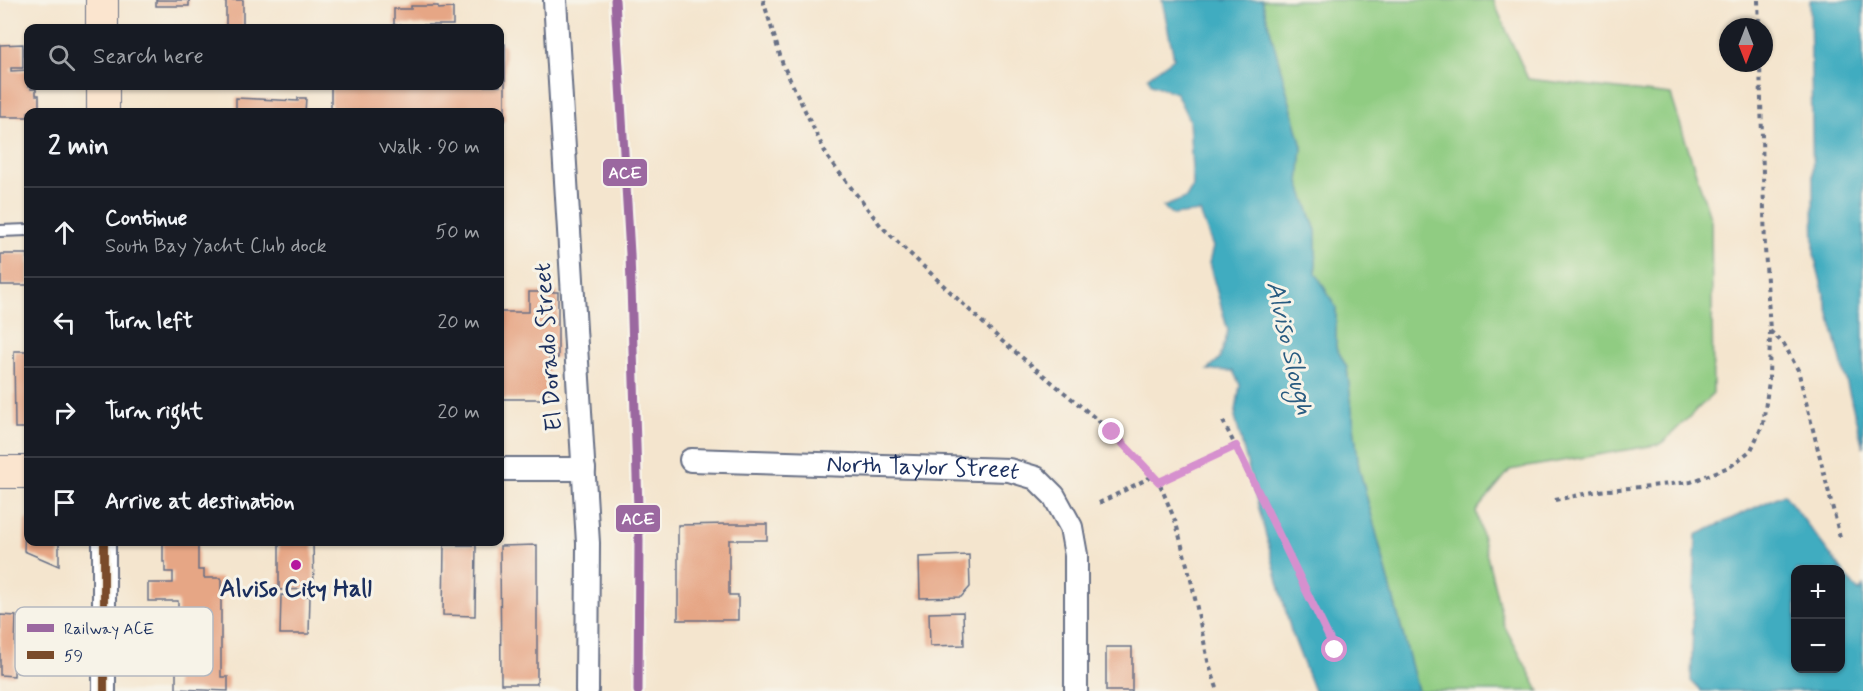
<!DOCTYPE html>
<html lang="en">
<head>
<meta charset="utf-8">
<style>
  body { margin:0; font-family:Mynerve,sans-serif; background:#20242c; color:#f1f3f6 }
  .controls { position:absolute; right:18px; bottom:18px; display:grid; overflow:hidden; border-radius:12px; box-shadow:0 2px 4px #0004 }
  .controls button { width:54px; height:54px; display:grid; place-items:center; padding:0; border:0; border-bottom:2px solid #363941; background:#171b24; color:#f1f3f6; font:30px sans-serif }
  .compass { position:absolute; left:1719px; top:18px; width:54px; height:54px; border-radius:50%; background:#171b24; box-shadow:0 2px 4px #0004; rotate:180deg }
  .stop { position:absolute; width:18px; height:18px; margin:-14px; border:4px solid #d690ce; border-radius:50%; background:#fff }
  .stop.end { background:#d690ce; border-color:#fff; box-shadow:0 2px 6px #0008 }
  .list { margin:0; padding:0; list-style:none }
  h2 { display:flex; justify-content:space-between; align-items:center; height:78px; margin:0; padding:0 24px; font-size:26px }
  h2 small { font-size:20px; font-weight:400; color:#9ea1a6 }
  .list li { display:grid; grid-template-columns:39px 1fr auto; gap:18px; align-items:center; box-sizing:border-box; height:90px; padding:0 24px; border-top:2px solid #363941 }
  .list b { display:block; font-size:22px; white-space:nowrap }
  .list p { margin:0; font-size:20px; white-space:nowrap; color:#9ea1a6 }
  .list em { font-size:20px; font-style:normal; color:#9ea1a6 }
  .icon { flex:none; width:33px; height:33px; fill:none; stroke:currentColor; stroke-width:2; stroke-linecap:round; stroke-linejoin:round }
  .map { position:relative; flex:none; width:1863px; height:691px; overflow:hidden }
  .search { position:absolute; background:#171b24; box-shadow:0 2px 4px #0004; left:24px; top:24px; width:480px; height:66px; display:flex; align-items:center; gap:15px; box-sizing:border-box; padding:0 21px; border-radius:12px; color:#9ea1a6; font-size:22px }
  .panel { position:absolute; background:#171b24; box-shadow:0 2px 4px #0004; left:24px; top:108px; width:480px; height:438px; border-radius:12px }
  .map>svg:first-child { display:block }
</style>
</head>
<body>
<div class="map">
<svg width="1863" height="691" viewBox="0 0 1863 691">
  <rect width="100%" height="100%" fill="#f7f3e8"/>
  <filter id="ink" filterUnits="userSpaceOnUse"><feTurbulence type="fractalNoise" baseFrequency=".0167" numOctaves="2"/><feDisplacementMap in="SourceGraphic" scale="12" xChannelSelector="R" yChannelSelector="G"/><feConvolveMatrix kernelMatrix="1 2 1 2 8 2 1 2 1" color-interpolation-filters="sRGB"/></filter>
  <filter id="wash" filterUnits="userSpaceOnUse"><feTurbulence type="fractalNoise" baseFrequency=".008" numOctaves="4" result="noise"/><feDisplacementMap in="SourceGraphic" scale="24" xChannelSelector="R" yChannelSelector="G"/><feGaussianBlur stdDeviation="1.35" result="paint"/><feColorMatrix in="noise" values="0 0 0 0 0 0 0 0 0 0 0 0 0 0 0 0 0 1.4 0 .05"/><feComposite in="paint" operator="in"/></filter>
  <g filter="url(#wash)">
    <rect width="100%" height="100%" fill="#f4e5ce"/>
    <path fill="#90cc82" stroke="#567e70" stroke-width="1.5" d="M1262,0h231l35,79 143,16 40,125 2,174 -52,50 -151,26 -34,41 28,114 35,66h-121l-59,-223 -12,-100 -11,-21v-39l-20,-35v-42l-17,-48 3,-36z"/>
    <path fill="#41acc0" stroke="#2e6e8f" stroke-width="1.5" fill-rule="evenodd" d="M1162,0h100l40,147 -3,36 17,48v42l20,35v39l11,21 12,100 59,223h-104l-23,-60 -56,-214 5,-32 -7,-14 -25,-1 12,-12 8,-27 -19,-68 4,-16 -13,-35 -27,3 -10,-8 23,-9 7,-12 -4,-66 -13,-27 -25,-9 -3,-7 26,-19z
      M1810,0h53v447l-49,-192z
      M1784,494l75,98 4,-6v105h-162l-10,-10 5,-146zM1796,570h44v98h-44z"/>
    <g id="blocks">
      <path fill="#e6a685" d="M156,0h33v6h-33z
        M226,0h17v28h-17z
        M411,6h27v3l15,-1v17h-59v-16h17z
        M23,44v24h-12v3l17,-1v16h3v3h5v6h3v17h-11v5h-28v-72z
        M500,44h5v77h-5v-9h-169v-26h169z
        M236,98l62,3v-3h8l-1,14h-78v-3h9z
        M1,254h27v31h-27z
        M529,292h29v66h-9v41h-49v-87h29z
        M14,351h14v77h-13z
        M28,518v24h31v24l-35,-15 1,-30z
        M729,524h38v16h-38v55h9v25h-60v-95z
        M163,542h35v28h6v8h17v99h7v14l-52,-2v-63h2v-25h-30v-18h25v-11h-8v-10h-2z
        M279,542h34l1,47 -35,1z
        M444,545h32l-1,71 -32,-1z
        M537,545v139h-36l-1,-138z
        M969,555l1,32 -9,10 -41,1 -1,-41z
        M281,595l29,1 -1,38h-29z
        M963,612l1,33 -34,1 -1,-33z
        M0,615l16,1 -2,60 -14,-1z
        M1106,647h26v44h-26z"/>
    </g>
  </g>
  <g filter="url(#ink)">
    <use href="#blocks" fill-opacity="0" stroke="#676f85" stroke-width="1.5"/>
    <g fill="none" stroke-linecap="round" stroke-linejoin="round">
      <defs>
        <path id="service" d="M0,231l28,-1"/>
        <g id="minor">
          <path d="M555,0l33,543 -1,148"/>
          <path id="s1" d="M691,460l318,10 27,8 18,18 17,31 5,28v136"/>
          <path d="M500,469h84"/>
          <path d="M104,542v149"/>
        </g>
        <path id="secondary" d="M102,0v28
          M103,86v26
          M0,472h28"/>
      </defs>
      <use href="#service" stroke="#676f85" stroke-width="14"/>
      <use href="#minor" stroke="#676f85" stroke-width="26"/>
      <use href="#secondary" stroke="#676f85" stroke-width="34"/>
      <path stroke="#676f85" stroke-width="4" stroke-dasharray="4.5 4.5" stroke-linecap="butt" d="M763,0l20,65 45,93 53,68 121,115 110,91 47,50 17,41 16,61 16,77 10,30
        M1758,0l1,27
        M1770,331l14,13 14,26 42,167
        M1223,421l112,229
        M1159,482l77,-37
        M1555,500l44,-9 92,-9 40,-16 20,-16 12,-26 6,-43 1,-50 -5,-83 -5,-185
        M1099,503l54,-27"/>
      <use href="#service" stroke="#fff" stroke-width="10"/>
      <use href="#minor" stroke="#fff" stroke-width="22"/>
      <use href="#secondary" stroke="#fbe5cf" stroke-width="32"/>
      <defs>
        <path id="bus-1" d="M104,542v149"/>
      </defs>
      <use href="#bus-1" stroke="#f7f3e8" stroke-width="12"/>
      <use href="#bus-1" stroke="#7a4b2a" stroke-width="8"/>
      <defs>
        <path id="rail-1" d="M615,0l15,254 9,286 -1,151"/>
      </defs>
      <use href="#rail-1" stroke="#f7f3e8" stroke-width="14"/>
      <use href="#rail-1" stroke="#9b68a0" stroke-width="9"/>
    </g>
  </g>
  <g fill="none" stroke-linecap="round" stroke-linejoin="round" filter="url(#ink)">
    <path stroke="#d690ce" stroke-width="8" d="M1112,432l47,50 77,-36 99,204"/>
  </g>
  <circle fill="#b5179e" stroke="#f7f3e8" stroke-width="2" cx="296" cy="565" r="6"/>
  <g text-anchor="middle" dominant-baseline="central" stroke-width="6" stroke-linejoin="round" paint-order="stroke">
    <g font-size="24" fill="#1b2f5e" stroke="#f7f3e8">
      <text transform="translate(549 347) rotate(-94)">El Dorado Street</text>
      <text stroke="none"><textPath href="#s1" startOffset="232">North Taylor Street</textPath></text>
    </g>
    <g font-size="24" font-weight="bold" fill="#1b2f5e" stroke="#f7f3e8">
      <text x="296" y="589">Alviso City Hall</text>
    </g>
    <g font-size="26" font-style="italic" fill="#285b80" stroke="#f7f3e8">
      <text transform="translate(1289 348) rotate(77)">Alviso Slough</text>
    </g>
  </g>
  <rect x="15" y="607" width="198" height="69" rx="9" fill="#f7f3e8" stroke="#b5b8bf" stroke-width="1.5"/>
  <rect x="27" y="624" width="27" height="8" fill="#9b68a0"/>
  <rect x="27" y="651" width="27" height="8" fill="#7a4b2a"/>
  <g font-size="16" fill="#1b2f5e">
    <text x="64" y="634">Railway ACE</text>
    <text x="64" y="661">59</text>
  </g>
  <g stroke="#f7f3e8" stroke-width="2">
    <rect x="602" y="158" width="46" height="29" rx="6" fill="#9b68a0"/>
    <rect x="615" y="504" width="46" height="29" rx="6" fill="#9b68a0"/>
  </g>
  <g font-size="16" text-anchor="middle" font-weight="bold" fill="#fff">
    <text x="625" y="178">ACE</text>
    <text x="638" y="524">ACE</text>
  </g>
</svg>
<div class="controls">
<button>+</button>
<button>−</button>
</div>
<svg class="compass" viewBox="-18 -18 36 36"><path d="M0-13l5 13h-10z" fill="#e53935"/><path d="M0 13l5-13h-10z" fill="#9ea1a6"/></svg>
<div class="stop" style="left:1335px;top:650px"></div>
<div class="stop end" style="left:1112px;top:432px"></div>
<div class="search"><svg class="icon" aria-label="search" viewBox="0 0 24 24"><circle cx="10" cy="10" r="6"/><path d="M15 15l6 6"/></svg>Search here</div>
<section class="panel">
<h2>2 min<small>Walk · 90 m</small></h2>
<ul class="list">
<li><svg class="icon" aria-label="ahead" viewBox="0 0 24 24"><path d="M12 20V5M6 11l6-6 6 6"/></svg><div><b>Continue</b><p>South Bay Yacht Club dock</p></div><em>50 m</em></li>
<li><svg class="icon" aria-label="left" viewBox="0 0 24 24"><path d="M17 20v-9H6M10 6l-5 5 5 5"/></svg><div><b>Turn left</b></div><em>20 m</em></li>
<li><svg class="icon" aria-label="right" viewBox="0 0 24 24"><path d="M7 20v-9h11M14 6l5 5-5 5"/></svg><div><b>Turn right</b></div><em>20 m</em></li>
<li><svg class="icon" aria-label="arrive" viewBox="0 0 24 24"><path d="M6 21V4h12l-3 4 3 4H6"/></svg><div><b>Arrive at destination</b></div></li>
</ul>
</section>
</div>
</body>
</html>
